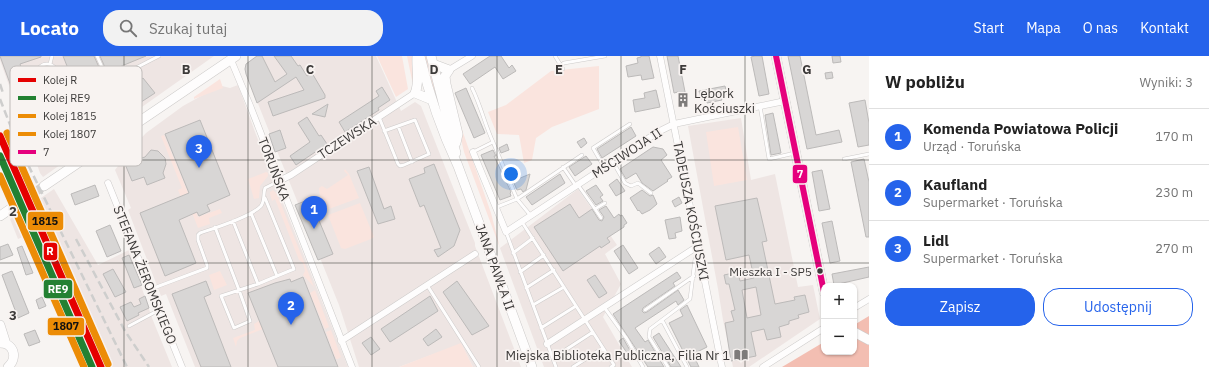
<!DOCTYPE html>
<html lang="pl">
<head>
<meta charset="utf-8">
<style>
  body { margin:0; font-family:"IBM Plex Sans",sans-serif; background:#f2f2f2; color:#222 }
  .controls { position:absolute; right:12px; bottom:12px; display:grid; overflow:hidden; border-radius:8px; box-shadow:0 1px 3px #0004 }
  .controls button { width:36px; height:36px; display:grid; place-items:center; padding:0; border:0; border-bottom:1px solid #e0e0e0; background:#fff; color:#222; font:20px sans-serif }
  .you { position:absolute; left:511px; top:118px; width:14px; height:14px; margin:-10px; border:3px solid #fff; border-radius:50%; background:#1a73e8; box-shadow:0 0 0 6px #1a73e833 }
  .badge { display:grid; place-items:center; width:26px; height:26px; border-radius:50%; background:#2563eb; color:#fff; font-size:13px; font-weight:700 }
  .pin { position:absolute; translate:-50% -33px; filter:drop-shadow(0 1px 2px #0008) }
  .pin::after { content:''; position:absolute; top:21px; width:14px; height:12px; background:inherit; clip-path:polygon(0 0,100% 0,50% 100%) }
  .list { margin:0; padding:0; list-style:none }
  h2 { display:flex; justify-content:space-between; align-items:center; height:52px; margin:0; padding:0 16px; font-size:17px }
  h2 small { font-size:13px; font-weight:400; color:#767676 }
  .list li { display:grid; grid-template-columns:26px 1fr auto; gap:12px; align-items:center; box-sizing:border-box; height:56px; padding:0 16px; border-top:1px solid #e0e0e0 }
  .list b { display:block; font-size:15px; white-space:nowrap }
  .list p { margin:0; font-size:13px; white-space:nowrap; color:#767676 }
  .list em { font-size:13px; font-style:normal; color:#767676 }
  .actions { display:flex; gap:8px; padding:12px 16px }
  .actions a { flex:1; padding:9px 0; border:1px solid #2563eb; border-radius:16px; text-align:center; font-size:14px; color:#2563eb }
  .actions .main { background:#2563eb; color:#fff }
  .icon { flex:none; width:22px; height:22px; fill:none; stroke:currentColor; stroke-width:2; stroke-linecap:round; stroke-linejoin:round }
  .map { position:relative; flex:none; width:869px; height:311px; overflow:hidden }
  header { display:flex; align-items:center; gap:24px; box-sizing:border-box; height:56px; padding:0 20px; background:#2563eb; color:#fff }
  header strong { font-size:19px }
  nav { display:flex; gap:22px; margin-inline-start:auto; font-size:14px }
  .search { width:280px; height:36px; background:#f2f2f2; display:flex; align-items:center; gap:10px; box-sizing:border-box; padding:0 14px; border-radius:16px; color:#767676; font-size:15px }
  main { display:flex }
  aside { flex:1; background:#fff }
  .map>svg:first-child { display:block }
</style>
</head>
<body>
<header>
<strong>Locato</strong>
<div class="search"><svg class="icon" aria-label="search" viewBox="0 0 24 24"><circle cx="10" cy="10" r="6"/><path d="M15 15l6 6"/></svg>Szukaj tutaj</div>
<nav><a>Start</a><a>Mapa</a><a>O nas</a><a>Kontakt</a></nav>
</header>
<main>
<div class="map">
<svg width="869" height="311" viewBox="0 0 869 311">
  <rect width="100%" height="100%" fill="#f7f4f2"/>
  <path fill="#eee5e3" d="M0,0h214l-171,121 -3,-4 -40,-113z
    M256,0h120l25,55 14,-9 6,4 54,137v3l46,121h-48l-12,-23 -62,23h-40l-20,-62 -93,-231v-10z
    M238,29l17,47 93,235h-153l-29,-73 -5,2 -33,-86 3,-2 -16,-38 16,-21 15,-16 37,-27 29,-16 10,-4 8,2z
    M741,62l10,62 24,-6 23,113 15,-2 7,34 -71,48h-16l-10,-47 -5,-31 -30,-163z
    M54,133l44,76 31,-15 23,68 20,49h-88l-54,-133 -12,5 -8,-20z
    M578,133l39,56 -12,9 16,30 -18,33 29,50h-88l-44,-119z"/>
  <path fill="#fae4de" d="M377,0h25l6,33 -12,8z
    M407,0h6v29z
    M423,0h5l20,82z
    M599,10v43l-47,18 -16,11 -4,22 -8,3 -5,-28 -22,-1 -9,-22 18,-7 45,-34z
    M220,23l3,9 -29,11v-2z
    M459,65l32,92 9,35 -36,-96 -6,-26z
    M738,71l9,53 -33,6 -8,-54z
    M164,79l34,82 22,-8 2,4 -13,5 1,6 -12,4 -5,-13h-3l-4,-11h-2l-6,-14 4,-2 -21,-52z
    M345,113l4,5 10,24 -33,12 -7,-18v-4l3,-2 5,3 21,-14 -4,-4z
    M266,116l2,1v3l-8,10 -1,12 -5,1 -6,-20z
    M273,134l4,4 37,93 -11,-12 2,-4 -2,-8 -4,-3 -24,-61 -3,2 -2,-7v-2z
    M360,147l14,34 -3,2 -26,10 -4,-1 -13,-33z
    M220,215l7,14 -13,5 -5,-15z
    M315,234l14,37 -4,2 -15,-36z
    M259,265l4,8 -23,9 -3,3 -1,6 -3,-9 22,-8 -1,-6z
    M331,274l10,27 -3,2h-2l-10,-27z
    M461,287l12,24h-74z"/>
  <path fill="#f3beb2" d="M869,260v51h-87l42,-25v10h30v-27z"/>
  <path fill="#d8d6d5" stroke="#bcbab9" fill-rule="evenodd" d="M0,0h41v1l-21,7 7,19 -15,6z
    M63,0h31l19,43 30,-21 12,15 -43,28 2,6 -47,31 -11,-17 -3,2 -8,-12 7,-5 -13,-19v-3l34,-23z
    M100,0h46l-39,16z
    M257,0h5l13,26 12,-8 -13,-18h17l7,10 2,-1 7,11 5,-3 13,22v3l-52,18 -5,-14 36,-12 -8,-13 -39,26 -11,-29 -1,-5 1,-5z
    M490,0h11l8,12 3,-3 4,6 -13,8 -8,-12 -25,17 -7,-10z
    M641,0h8l5,22 -12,2 -1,-5 -13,2 -2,-11 12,-3 -1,-5 4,-1z
    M667,0h11l9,46 -7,2 -2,-12 -4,1z
    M755,0h7l7,38 -10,2 -8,-39z
    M788,0h12l16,79 23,-5 3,12 -35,7z
    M832,0h8l1,6 -8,1z
    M832,16l1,6 -7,1 -1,-6z
    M725,30l2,8 -6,2 1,4 -15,3 -1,-5 -5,1 -2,-8z
    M382,31l8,13 -12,8 1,2 -34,22 -6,-10 40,-26 -3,-5z
    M466,32l19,45 -11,5 -19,-45z
    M656,34l4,17 -25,5 -2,-12 12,-2 -1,-5z
    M865,44l4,23v22l-11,2 -9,-44z
    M328,48l-3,13 -13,-3z
    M773,57l8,40 -10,2 -6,-40z
    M307,61l12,19 2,-1 6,9 -31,21 -6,-9 20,-14 -12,-19z
    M200,64l30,75 -23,10 3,6 -11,5 -2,-4 -18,8 17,43 -31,13 -25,-63 49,-20 -24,-59z
    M631,71l5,9 -34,22 -5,-9z
    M280,74l6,18 -11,4 -6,-18z
    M584,82l3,5 -6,5 -4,-6z
    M507,88l2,6 -8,3 -2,-5z
    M653,91l10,2 4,6 -6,5 11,17 -5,3 1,1 -15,10 -11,-8 -6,-10 -10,6 -6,-10z
    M151,94l7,1 7,7 1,6 -3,9 2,5 -18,7 -3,-8 -12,4 -7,-17 13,-6v1l7,-2z
    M493,94l3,6h-2l17,36 -1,1 1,3 -11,4 -19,-45z
    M586,100l6,8 -17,12 -6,-9z
    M864,103l5,23v55h-3l-15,-75z
    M434,108l26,66 -6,16 -16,11 -4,-7 7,-2 -17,-43 -4,2 -11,-28 16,-6 -1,-5z
    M369,111l15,42 7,-3 4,13 -17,5 -21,-53z
    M822,114l8,39 -11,2 -7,-39z
    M530,118l-4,16 -3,2 -2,-3 -4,1 -4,-9z
    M560,118l5,9 -33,22 -6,-8z
    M617,123l8,12 -9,5 -7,-11z
    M95,129l4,11 -24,9 -4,-11z
    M596,129l7,10 -3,2 3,4 -7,4 -10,-14z
    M642,134l8,6 3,-1 4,9 -7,6 -8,4 -3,-4 -1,1 -8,-13z
    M679,141l3,6 -7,4 -3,-6z
    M757,142l10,43 -5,1 13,62 20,-4 -1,-3 11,-2 4,17 -11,3 1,3 -10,3v3l-10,3 2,10 -14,3 -3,-11 -13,3 5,24 -25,5 -6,-38 9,-2 -3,-10 4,-1 -6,-26h-3l-2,-9 14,-3 2,9 14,-3 -5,-23 -23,5 -11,-54zM756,231l5,28 -14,3 -5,-28z
    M310,143l23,55 -15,6 -23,-55z
    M570,148l9,14 13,-9 7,11 3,1 2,-4 -5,-7 7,-4 8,12 5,-4 1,2 2,-1 5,8 -3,2v2l-17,11 3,4 -9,6 -1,-2 -37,25 -29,-44z
    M23,159l7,17 -6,3 -8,-17z
    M680,161l2,14 -7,2 1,5 -7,1 -4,-19z
    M832,165l8,40 -10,2 -8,-40z
    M110,169l11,26 -14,6 -11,-26z
    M8,188l5,11 -13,5v-13z
    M623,189l15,23 -9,6 -15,-23z
    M22,190l11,27 -7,2 -9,-27z
    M659,191l7,10 -10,7 -7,-10z
    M129,199l13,30 -8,3 -12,-30z
    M869,211v10l-35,8 -2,-11z
    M113,213l13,23 -11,5 -12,-23z
    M12,215l17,42 -11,5 -16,-43z
    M677,216l4,6 -8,5 2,3 -32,22 -1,3 2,2 3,-1 31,-22 6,10 -6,5 -2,-4 -41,27 10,14 3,-2 16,27h-16l-35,-53z
    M595,219l12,18 -8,5 -12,-18z
    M303,221l35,90h-60l-30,-74 27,-10 15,-4 1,3z
    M206,225l5,13 -7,3 27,70h-30l-29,-73z
    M457,225l32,45 -17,9 -29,-43z
    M145,240l4,12 -11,5 1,2 -12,6 -7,-14 11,-5 3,5 7,-3 -2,-5z
    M430,240l8,15 -48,31 -9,-13z
    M42,241l4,9 -7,3 -3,-9z
    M687,249l20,42 -14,7 6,13h-8l-22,-44 14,-7 -3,-6z
    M436,273l6,8 -14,9 -5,-7z
    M35,274l5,12 -11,4 -5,-12z
    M659,277l22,34h-10l-18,-30z
    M371,281l9,12 -9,6 -9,-12z
    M623,282l9,16 -3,2 -10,-15z"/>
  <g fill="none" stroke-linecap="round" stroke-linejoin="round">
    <path stroke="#d2cfcd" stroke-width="9" stroke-dasharray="9 4.5" stroke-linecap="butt" d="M25,143l19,-13"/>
    <defs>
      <path id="lane" d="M97,0l9,20 2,1 18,-4 33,-17
        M555,0l8,13
        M37 18a10 10 0 1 1 20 0a10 10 0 1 1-20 0Z
        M50,8l2,-8
        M561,9l3,-2 41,-7
        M472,32c9,18 13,37 21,54
        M760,50l9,53 26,-6
        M379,61l19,47 2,2 4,-1 25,-11 -14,-34 -31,11
        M398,70l14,36
        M473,96l20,-10 24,57 14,17
        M844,103l25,-5
        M613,106l12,21 6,3 7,-3 13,10
        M563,111l13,19
        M604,111l-11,-19 37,-24
        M578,129l17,24 10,-6
        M265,142l29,71 -17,7
        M497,151l20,-8 65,-44
        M595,153l6,9
        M233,165l25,63 19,-8 -26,-63
        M522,166l92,143 -3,2
        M215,171l24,63 11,31 -16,7 -13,-32 37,-12
        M506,176l50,135
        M513,197l20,-15
        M520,216l24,-17
        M427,229l52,82
        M526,232l28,-18
        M151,233l56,-21v-3l-9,-25v-5l2,-2c15,-5 51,-16 61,-27 4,-5 2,-12 4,-18l14,-7
        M533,249l31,-18
        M604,251l23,32 16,28
        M645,254l49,-34
        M662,264l25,47
        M129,270l30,-16
        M541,272l35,-22
        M553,302l40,-26
        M573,311l30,-19
        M668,311l-19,-30 1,-8 40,-30 5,-40 3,-5"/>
      <path id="street" d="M660,0l62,311
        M231,4l20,48 101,259
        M449,14l23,-14
        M473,96l33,80 152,-100 16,-8 111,-23
        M279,125l12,-6 124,-82
        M108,127l74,184
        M854,252l15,-9
        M341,285l134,-87
        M547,288l151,-98
        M763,311l61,-39"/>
      <path id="secondary" d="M417,0c-1,13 3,26 -2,37l17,7
        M420,0c9,39 21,74 38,110l74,201
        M431,0l25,97
        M776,0l48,236
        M433,8l16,6 -4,6 1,8 12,50 -2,9
        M44,130l192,-130
        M0,160l25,-17
        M0,269l6,19
        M854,276l15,8
        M0,287c14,0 18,15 8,24"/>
    </defs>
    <use href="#lane" stroke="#cdcbca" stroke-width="4"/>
    <use href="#street" stroke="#cdcbca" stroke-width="7"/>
    <use href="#secondary" stroke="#cdcbca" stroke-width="10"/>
    <use href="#lane" stroke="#fefdfd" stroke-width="3"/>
    <use href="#street" stroke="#fefdfd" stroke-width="6"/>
    <use href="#secondary" stroke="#fefdfd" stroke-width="9"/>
    <path stroke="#cececd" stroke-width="2.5" stroke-dasharray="8 4" stroke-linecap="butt" d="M0,28l3,9
      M0,43l16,41 111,227
      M76,183l49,92 24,36
      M47,203l32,73"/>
    <defs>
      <path id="bus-1" d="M776,0l48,236"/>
    </defs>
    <use href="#bus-1" stroke="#f8f3f1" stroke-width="9"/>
    <use href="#bus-1" stroke="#e5007d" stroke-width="6"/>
    <defs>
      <path id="rail-1" d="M0,80l101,231"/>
      <path id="rail-2" d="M0,100l92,211"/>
      <path id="rail-3" d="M7,77l101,231"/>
      <path id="rail-4" d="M0,120l84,191"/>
    </defs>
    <use href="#rail-1" stroke="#f8f3f1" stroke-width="10"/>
    <use href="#rail-2" stroke="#f8f3f1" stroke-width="10"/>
    <use href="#rail-3" stroke="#f8f3f1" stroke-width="10"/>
    <use href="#rail-4" stroke="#f8f3f1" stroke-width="10"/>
    <use href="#rail-1" stroke="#e50000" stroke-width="7"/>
    <use href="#rail-2" stroke="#238132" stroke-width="7"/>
    <use href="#rail-3" stroke="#ec8c06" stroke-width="7"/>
    <use href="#rail-4" stroke="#ec8c06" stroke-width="7"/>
  </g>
  <path fill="none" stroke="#3c3a39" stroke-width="1" stroke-opacity="0.55" d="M124,0v311M248,0v311M372,0v311M497,0v311M621,0v311M745,0v311M0,104h869M0,207h869"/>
  <defs>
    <symbol id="building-bare" viewBox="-9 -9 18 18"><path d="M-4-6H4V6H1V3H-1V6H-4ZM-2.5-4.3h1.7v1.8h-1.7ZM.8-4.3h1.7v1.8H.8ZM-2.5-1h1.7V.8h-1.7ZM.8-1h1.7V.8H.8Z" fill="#7d7b7a" stroke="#f8f3f1" stroke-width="2.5" paint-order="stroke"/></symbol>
    <symbol id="library-bare" viewBox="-9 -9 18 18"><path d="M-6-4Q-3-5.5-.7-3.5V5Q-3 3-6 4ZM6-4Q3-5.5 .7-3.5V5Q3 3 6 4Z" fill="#7d7b7a" stroke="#f8f3f1" stroke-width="2.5" paint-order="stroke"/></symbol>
  </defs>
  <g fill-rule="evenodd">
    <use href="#building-bare" x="673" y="34" width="20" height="20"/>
    <use href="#library-bare" x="731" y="289" width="20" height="20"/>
  </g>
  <circle fill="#3c3a39" stroke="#f8f3f1" stroke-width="1.5" cx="820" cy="215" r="3.5"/>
  <g text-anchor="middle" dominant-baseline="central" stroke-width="3.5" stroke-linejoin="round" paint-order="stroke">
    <g font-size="12" fill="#3c3a39" stroke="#f8f3f1" text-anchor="end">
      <text x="812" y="215">Mieszka I - SP5</text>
    </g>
    <g font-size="13" fill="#3c3a39" stroke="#f8f3f1" text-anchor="start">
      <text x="694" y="37">Lębork<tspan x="694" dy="15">Kościuszki</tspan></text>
      <text x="730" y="299" text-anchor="end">Miejska Biblioteka Publiczna, Filia Nr 1</text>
    </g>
    <g font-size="13" fill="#3c3a39" stroke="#f8f3f1">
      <text transform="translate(347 82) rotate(-33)">TCZEWSKA</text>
      <text transform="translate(627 97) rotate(-33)">MŚCIWOJA II</text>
      <text transform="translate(274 113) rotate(69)">TORUŃSKA</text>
      <text transform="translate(691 155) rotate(79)">TADEUSZA KOŚCIUSZKI</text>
      <text transform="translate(495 211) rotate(70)">JANA PAWŁA II</text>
      <text transform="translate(145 219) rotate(68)">STEFANA ŻEROMSKIEGO</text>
    </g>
  </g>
  <rect x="10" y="10" width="132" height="100" rx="6" fill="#f8f3f1" stroke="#c0bcba" stroke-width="1"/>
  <rect x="18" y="22" width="18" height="4" fill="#e50000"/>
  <rect x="18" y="40" width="18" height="4" fill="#238132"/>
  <rect x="18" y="58" width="18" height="4" fill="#ec8c06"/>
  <rect x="18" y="76" width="18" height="4" fill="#ec8c06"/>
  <rect x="18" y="94" width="18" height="4" fill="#e5007d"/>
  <g font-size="11" fill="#3c3a39">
    <text x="43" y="28">Kolej R</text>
    <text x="43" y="46">Kolej RE9</text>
    <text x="43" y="64">Kolej 1815</text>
    <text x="43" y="82">Kolej 1807</text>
    <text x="43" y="100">7</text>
  </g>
  <g font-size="13" text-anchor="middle" font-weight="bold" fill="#3c3a39" stroke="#f8f3f1" stroke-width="3.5" stroke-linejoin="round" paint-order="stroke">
    <text x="186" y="18">B</text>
    <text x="310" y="18">C</text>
    <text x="434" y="18">D</text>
    <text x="559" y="18">E</text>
    <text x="683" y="18">F</text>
    <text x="807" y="18">G</text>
    <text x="13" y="160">2</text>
    <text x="13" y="264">3</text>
  </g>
  <g stroke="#f8f3f1" stroke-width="1.5">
    <rect x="792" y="108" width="16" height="20" rx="4" fill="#e5007d"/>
    <rect x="27" y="155" width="37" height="20" rx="4" fill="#ec8c06"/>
    <rect x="43" y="186" width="15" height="19" rx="4" fill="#e50000"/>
    <rect x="43" y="223" width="30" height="20" rx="4" fill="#238132"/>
    <rect x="47" y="261" width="38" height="19" rx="4" fill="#ec8c06"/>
  </g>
  <g font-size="11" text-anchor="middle" font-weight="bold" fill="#fff">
    <text x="800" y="122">7</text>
    <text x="50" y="199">R</text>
    <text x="58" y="237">RE9</text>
  </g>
  <g font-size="11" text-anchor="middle" font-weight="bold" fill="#111">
    <text x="45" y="169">1815</text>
    <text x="66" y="274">1807</text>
  </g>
</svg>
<div class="controls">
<button>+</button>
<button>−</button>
</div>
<div class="you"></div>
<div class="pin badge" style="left:314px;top:173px">1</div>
<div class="pin badge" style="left:291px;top:269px">2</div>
<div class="pin badge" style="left:199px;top:112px">3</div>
</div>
<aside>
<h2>W pobliżu<small>Wyniki: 3</small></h2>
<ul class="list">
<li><span class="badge">1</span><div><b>Komenda Powiatowa Policji</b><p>Urząd · Toruńska</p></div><em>170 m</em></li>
<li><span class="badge">2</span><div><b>Kaufland</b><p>Supermarket · Toruńska</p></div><em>230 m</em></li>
<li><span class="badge">3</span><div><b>Lidl</b><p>Supermarket · Toruńska</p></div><em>270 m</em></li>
</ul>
<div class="actions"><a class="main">Zapisz</a><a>Udostępnij</a></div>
</aside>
</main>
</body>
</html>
